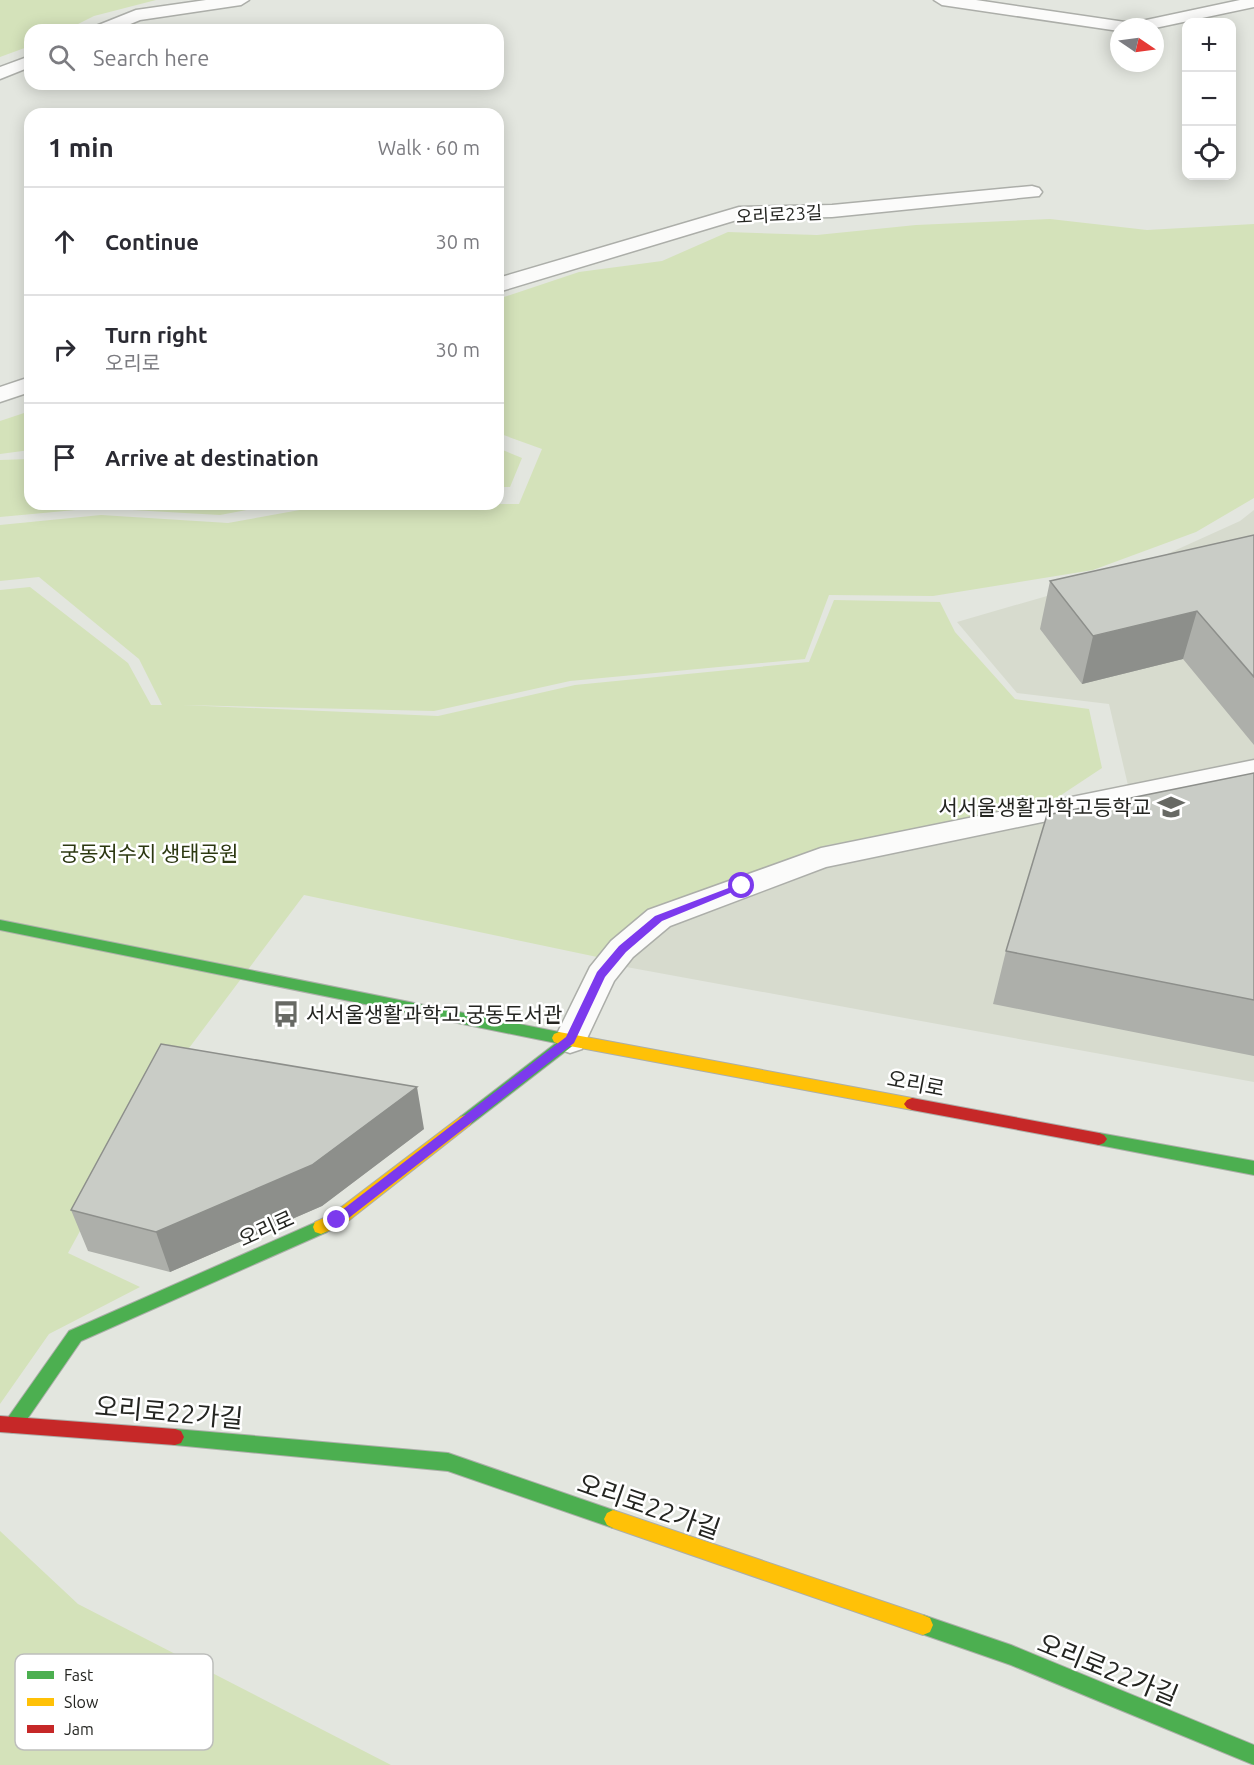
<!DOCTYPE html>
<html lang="en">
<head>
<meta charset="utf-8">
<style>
  body { margin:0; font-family:Ubuntu,"Noto Sans KR",sans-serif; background:#f2f2f3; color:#2b2b33 }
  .controls { position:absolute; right:18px; top:18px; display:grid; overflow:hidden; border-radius:12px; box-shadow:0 3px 15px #0003 }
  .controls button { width:54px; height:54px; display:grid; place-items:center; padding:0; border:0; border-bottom:2px solid #e1e1e2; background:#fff; color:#2b2b33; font:30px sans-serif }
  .compass { position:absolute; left:1110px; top:18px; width:54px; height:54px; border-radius:50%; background:#fff; box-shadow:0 3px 15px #0003; rotate:103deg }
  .stop { position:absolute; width:18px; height:18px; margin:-14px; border:4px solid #7c3aed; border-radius:50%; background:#fff }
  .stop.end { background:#7c3aed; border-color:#fff; box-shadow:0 2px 6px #0008 }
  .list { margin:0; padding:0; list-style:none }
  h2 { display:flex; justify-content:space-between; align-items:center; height:78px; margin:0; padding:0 24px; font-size:26px }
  h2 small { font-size:20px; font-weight:400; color:#7c7c81 }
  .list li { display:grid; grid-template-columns:39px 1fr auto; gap:18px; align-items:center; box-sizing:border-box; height:108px; padding:0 24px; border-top:2px solid #e1e1e2 }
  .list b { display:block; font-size:22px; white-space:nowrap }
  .list p { margin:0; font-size:20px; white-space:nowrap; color:#7c7c81 }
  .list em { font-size:20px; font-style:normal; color:#7c7c81 }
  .icon { flex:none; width:33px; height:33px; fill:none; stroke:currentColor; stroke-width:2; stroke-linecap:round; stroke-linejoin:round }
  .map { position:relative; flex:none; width:1254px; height:1765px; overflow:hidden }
  .search { position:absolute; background:#fff; box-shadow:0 3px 15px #0003; left:24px; top:24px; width:480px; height:66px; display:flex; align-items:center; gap:15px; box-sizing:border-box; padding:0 21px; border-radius:18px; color:#7c7c81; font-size:22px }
  .panel { position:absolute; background:#fff; box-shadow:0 3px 15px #0003; left:24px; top:108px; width:480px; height:402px; border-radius:18px }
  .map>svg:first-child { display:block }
</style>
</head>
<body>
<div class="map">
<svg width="1254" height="1765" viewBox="0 0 1254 1765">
  <rect width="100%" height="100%" fill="#e3e6df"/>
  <path fill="#d7dbce" d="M1254,510v572l-644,-118 47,-44 168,-64 305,-62 -21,-90 -92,-11 -60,-71 166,-48 117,-53z"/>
  <path fill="#d4e2ba" d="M0,0h156l-62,16 -28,14h-36v16l-30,11z
    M1050,219l97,11 107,-6v274l-58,34 -103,38 -160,26 -104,-1 -24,64 -235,22 -136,30 -252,-6 256,11 137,-31 234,-23 25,-62 106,2 15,30 60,67 74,10 13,59 -68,45 -206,32 -175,64 -51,49 -298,-63 -148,197 -88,161 72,34 -91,47 -49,70v-814l30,-3 98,76 23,42h11l-23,-46 -100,-82 -39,4v-56l101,-10 127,8 105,-19h186l23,-55 -44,-16v-134l81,-27 83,-11 66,-29 89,3 99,-10z
    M30,411v39l-30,4v-33z
    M498,448l24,10 -12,29h-12z
    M30,459v45h248l-58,11 -123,-7 -97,9v-57z
    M0,1531l78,73 313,161h-391z"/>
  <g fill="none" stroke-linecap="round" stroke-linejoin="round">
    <defs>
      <path id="lane" d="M1254,760v18l-428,89 -156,59 -37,31 -19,24 -32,68 -12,4 -12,-4 -4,-9 36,-73 21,-26 37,-31 173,-62z"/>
      <path id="street" d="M206,0h43l-8,5 -101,15 -24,10h-23l3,-4 40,-16z
        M934,0h42l156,23 108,-23h14v7l-99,21 -36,-1v4l-177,-26z
        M30,56v11l-30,12v-12z
        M1032,186l7,2 3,4 -3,4 -207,21 -92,2 -242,73v-14l241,-71 93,-2z
        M30,377v15l-30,10v-15z"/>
      <path id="fast" d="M0,920l559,112 6,4h10l2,4 -2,4 -105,81 -5,2 -5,-2 -3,-4 3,-4 96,-74 -556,-113z
        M1099,1133l155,28v14l-155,-30 -5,-2 -3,-4 3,-4z
        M321,1220l6,2 2,5 -2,5 -246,109 -62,90 -6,2 -6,-2 -3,-6 3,-6 62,-88z
        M175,1429l273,24 165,57 6,3 3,6 -3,6 -6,3 -165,-57 -273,-26 -6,-2 -3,-6 3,-6z
        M923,1615l88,30 243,100v20l-243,-100 -95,-33 -3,-7 3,-7z"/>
      <path id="slow" d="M559,1032l353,66 5,2 3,4 -3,4 -5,2 -353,-66 -5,-2 -2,-4 2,-4z
        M465,1115l5,2 3,4 -3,4 -127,100 -22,9 -6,-2 -2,-5 2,-5 16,-7 129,-98z
        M613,1510l310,105 7,3 3,7 -3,7 -7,3 -310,-107 -6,-3 -3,-6 3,-6z"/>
      <path id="jam" d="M912,1098l187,35 5,2 3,4 -3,4 -5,2 -187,-35 -5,-2 -3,-4 3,-4z
        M0,1416l175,13 6,2 3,6 -3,6 -6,2 -175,-13z"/>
    </defs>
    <use href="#lane" stroke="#acaea9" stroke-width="3"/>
    <use href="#street" stroke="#acaea9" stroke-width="3"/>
    <use href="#fast" stroke="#acaea9" stroke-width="2"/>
    <use href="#slow" stroke="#acaea9" stroke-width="2"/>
    <use href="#jam" stroke="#acaea9" stroke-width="2"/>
    <use href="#lane" fill="#fbfbfa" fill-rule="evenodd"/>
    <use href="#street" fill="#fbfbfa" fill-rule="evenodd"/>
    <use href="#fast" fill="#4caf50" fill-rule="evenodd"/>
    <use href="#slow" fill="#ffc107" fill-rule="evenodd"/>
    <use href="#jam" fill="#c62828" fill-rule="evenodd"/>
  </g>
  <path fill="#adafaa" d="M1254,535v210l-71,-86 -101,25 -42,-55 10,-48z
    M1254,773v283l-261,-52 13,-53z
    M424,1129l-102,77 -152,66 -82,-21 -17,-41z"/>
  <path fill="#8d8f8b" d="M1197,611l-14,48 -101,25 11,-48z
    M417,1087l7,42 -102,77 -152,66 -14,-40z"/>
  <path fill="#c9ccc6" stroke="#8d8f8b" stroke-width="1.5" d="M1254,535v142l-57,-66 -104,25 -43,-55z
    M1254,773v227l-248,-49 41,-136z
    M161,1044l256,43 -105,78 -156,67 -85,-22z"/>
  <path fill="#7c3aed" d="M739,884l8,2 -85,35 -36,31 -21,25 -31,66 -233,181h-8v-7l233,-180 31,-65 22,-26 36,-30z"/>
  <defs>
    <symbol id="school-bare" viewBox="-9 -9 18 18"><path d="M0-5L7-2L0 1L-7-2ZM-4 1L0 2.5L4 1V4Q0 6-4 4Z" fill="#676964" stroke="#fff" stroke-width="2.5" paint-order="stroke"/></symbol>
    <symbol id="bus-bare" viewBox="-9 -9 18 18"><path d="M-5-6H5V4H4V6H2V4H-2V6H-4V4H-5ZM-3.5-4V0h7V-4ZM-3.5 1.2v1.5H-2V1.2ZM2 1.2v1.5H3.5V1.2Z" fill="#676964" stroke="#fff" stroke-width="2.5" paint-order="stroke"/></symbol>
  </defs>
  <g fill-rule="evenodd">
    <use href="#school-bare" x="1152" y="788" width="38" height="38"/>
    <use href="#bus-bare" x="267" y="995" width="38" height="38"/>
  </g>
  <g text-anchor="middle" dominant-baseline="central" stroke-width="5" stroke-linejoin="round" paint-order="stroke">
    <g font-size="18" fill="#242521" stroke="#fff">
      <text transform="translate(779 214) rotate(-3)">오리로23길</text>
    </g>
    <g font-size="21" fill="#242521" stroke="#fff" text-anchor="end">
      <text x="1151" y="807">서서울생활과학고등학교</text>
      <text x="306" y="1014" text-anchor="start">서서울생활과학고.궁동도서관</text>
    </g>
    <g font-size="21" fill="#2c3811" stroke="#fff">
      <text x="149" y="853">궁동저수지 생태공원</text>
    </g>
    <g font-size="21" fill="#242521" stroke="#fff">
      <text transform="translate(916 1083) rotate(11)">오리로</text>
      <text transform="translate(266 1228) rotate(-24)">오리로</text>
    </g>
    <g font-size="26" fill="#242521" stroke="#fff">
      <text transform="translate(169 1412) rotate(5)">오리로22가길</text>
      <text transform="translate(649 1506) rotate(19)">오리로22가길</text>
      <text transform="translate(1108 1669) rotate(22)">오리로22가길</text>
    </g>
  </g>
  <rect x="15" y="1654" width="198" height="96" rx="9" fill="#fff" stroke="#bdbebc" stroke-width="1.5"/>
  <rect x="27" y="1671" width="27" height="8" fill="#4caf50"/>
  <rect x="27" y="1698" width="27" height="8" fill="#ffc107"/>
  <rect x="27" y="1725" width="27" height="8" fill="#c62828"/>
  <g font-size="16" fill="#242521">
    <text x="64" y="1681">Fast</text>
    <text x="64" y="1708">Slow</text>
    <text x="64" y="1735">Jam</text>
  </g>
</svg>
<div class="controls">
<button>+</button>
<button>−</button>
<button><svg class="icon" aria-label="locate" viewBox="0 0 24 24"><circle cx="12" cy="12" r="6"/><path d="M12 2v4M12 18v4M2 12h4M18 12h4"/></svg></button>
</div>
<svg class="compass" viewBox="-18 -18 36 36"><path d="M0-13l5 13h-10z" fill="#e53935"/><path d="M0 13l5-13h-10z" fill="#7c7c81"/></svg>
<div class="stop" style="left:742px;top:886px"></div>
<div class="stop end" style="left:337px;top:1220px"></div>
<div class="search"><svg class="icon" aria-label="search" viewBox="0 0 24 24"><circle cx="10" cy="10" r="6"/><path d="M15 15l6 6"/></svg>Search here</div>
<section class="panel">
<h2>1 min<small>Walk · 60 m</small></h2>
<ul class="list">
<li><svg class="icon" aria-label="ahead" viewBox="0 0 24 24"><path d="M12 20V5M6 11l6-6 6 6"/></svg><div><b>Continue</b></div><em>30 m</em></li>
<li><svg class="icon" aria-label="right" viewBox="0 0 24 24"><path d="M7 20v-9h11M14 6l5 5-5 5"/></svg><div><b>Turn right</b><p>오리로</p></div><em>30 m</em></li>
<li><svg class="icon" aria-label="arrive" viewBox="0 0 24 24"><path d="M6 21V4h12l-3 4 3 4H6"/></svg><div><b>Arrive at destination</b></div></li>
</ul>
</section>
</div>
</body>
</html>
